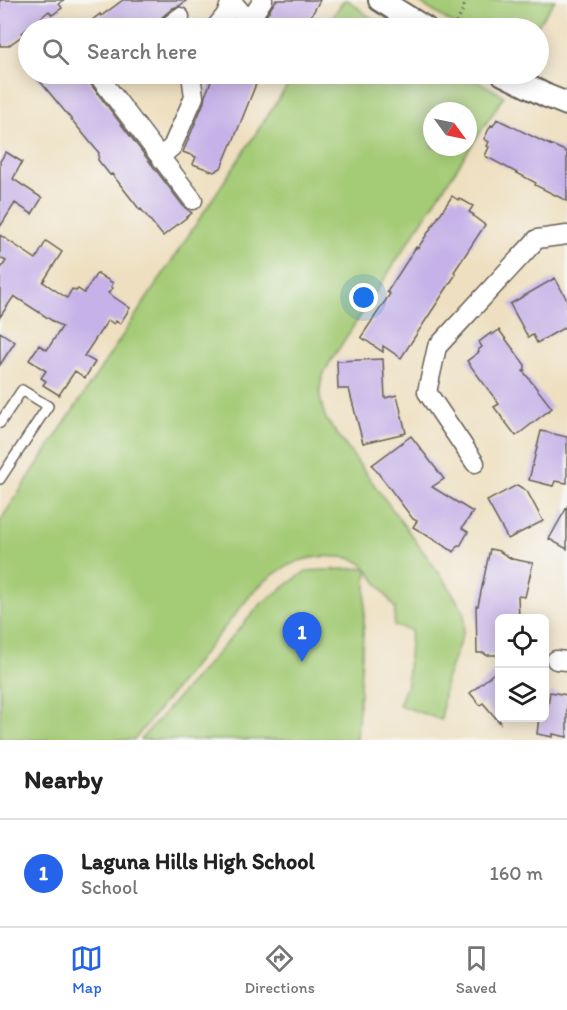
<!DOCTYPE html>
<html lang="en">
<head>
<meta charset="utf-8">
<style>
  body { margin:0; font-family:Itim,sans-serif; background:#f2f2f2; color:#222 }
  .controls { position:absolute; right:18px; bottom:18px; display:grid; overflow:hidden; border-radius:9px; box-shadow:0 3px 15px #0003 }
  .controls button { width:54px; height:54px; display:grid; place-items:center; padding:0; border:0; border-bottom:2px solid #e0e0e0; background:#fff; color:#222; font:30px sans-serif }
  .compass { position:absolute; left:423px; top:102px; width:54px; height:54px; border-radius:50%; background:#fff; box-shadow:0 3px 15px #0003; rotate:123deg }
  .you { position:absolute; left:364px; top:298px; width:21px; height:21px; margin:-15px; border:4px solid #fff; border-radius:50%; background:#1a73e8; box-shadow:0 0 0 9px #1a73e833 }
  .badge { display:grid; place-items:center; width:39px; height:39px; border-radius:50%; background:#2563eb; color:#fff; font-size:20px; font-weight:700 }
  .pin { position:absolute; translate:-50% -50px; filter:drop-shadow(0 2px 3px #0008) }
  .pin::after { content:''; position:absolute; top:32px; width:21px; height:18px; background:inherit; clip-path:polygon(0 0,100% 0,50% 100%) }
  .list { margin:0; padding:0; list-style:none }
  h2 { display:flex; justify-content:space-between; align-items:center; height:78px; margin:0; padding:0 24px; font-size:26px }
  h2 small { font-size:20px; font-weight:400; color:#767676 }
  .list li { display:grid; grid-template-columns:39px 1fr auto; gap:18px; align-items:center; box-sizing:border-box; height:108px; padding:0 24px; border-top:2px solid #e0e0e0 }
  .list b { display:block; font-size:22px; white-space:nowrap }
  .list p { margin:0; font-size:20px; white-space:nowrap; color:#767676 }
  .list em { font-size:20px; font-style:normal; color:#767676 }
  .icon { flex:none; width:33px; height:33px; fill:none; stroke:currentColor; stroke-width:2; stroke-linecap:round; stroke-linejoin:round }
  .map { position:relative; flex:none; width:567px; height:740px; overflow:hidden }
  .search { position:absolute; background:#fff; box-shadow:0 3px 15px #0003; left:18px; right:18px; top:18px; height:66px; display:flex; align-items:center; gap:15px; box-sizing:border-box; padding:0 21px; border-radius:33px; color:#767676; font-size:22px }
  .sheet { height:186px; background:#fff }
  nav { display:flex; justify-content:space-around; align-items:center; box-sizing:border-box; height:84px; border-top:2px solid #e0e0e0; background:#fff; font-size:16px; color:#767676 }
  nav a { display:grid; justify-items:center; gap:3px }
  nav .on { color:#2563eb }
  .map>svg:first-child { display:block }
</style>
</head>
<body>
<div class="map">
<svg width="567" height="740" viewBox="0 0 567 740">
  <rect width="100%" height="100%" fill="#f6f6f2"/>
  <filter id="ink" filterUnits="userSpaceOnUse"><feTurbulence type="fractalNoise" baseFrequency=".0167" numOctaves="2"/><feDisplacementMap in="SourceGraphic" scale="12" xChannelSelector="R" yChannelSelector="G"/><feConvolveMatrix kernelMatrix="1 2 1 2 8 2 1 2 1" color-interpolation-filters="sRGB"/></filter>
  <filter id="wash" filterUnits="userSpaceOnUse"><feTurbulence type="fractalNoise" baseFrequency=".008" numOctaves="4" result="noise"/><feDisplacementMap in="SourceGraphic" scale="24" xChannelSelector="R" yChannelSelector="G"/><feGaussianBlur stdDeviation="1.35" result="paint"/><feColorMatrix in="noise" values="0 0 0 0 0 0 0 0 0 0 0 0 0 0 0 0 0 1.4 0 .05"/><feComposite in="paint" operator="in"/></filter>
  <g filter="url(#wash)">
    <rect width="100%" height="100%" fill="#eedfc0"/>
    <path fill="#a4cb76" stroke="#607449" stroke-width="1.5" fill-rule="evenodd" d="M344,0h4l19,15 22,13h-64z
      M415,0h140l-19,28h-76z
      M295,74h170l39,22 -172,263c-3,5 -7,11 -9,17 -6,14 -2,29 3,43l121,165 17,28v11l-1,10 -17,47 -5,40 -42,-15 8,-21 4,-54 -17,-4 1,-18 -28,-39 -10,171h-217l122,-137 44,-32 60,-3c-8,-9 -17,-11 -29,-11 -36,-3 -59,11 -84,35l-119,148h-134v-219zM432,111h36v36h-36z"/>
    <g id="blocks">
      <path fill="#c6b2e8" d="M0,0h64l-5,4 3,4 -10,7 -3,-4 -27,22 1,2 -15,11h-8z
        M123,0h64l-8,6 -6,2 -24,20h-67l18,-14 1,2z
        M276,0h44l-10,18 4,3 -5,7h-51z
        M34,74h49l101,133 8,6 -29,23 -22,-27 -1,1 -28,-36 -2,1 -12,-15 1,-7z
        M214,74h46l-28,70h-1l-10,24 -7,4 -21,-8 3,-7 -13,-5 21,-50 1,-6z
        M497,119l53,26v-1l17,8v49l-32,-16 1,-2 -51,-27 4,-9 -2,-1 2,-4 -5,-3 7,-14 2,1z
        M6,152l16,10 -9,17 29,19 -10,16 -17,-11 -15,24v-66z
        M452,196l6,4 1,-2 14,8 -4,6 5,3 -1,1 12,9 -31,47 2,2 -55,84 -18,-12v6l-22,-15 29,-43 -3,-2 29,-45 2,1z
        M0,235l36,24 10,-18 16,11 -19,30 24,16 5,-9 4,2 2,-2 6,4 13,-20 16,10 -2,4 2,1 -5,5 22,15 -10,16 -4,-3 -2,3 -6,-4 -24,36 11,6 -10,16 -10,-7 -16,24 -16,-10 3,-4 -5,-3 5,-7 -17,-11 10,-15 8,5 15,-23 -48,-31 -14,21v-47l6,-9 -6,-3z
        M555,278l12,22v26l-30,17 -4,-8 -5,2 -18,-33z
        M499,330l26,35v5l-2,1 29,37 -36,28 -22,-29 5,-3 -32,-43 12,-9 -1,-2 4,-3 -3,-5 12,-9 1,2z
        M0,332l15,10 -15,23z
        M383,359l2,39 12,-3 9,38 -43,10 -14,-54h-11l-1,-28z
        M541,431l26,6v46l-12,-2 -2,5 -24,-6z
        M411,436l33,43 -12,8 41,25 -11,16 6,4 -8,14 -2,-1 -4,7 -41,-25 4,-6 -4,-2 -41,-54z
        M517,485l10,6 16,30 -35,18 -21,-38z
        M567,507v42l-18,-10z
        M490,549l9,2 13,8 21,4 -8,34 -7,-1 1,22h-19v37h-15v-2h-8l-1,-47h2z
        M500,668v55l-17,-20 -3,2 -10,-12z
        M550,692l17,3v42l-14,-3v3l-16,-3 2,-17h5l1,-11h3z"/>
    </g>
  </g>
  <g filter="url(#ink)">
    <use href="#blocks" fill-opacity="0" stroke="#666055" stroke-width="1.5"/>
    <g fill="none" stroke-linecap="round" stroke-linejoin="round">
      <defs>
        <path id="service" d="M0,423l22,-33 26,16 -48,73"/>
        <path id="minor" d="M166,28l14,-11
          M215,28l12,-15 4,-13 11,13 10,6
          M245,28l18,-28
          M97,74l96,126
          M160,157l12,-10 22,-50 -3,-23
          M475,463l-48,-71 10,-45 100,-108 30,-4
          M556,660l11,1"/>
        <path id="tertiary" d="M380,0l45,28
          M503,74l44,22 20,8"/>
      </defs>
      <use href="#service" stroke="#666055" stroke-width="12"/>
      <use href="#minor" stroke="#666055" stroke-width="21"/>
      <use href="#tertiary" stroke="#666055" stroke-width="26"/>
      <path stroke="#666055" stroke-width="3" stroke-dasharray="1.5 4.5" stroke-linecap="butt" d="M453,28l8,-13 5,-15"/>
      <use href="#service" stroke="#fff" stroke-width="9"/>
      <use href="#minor" stroke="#fff" stroke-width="18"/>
      <use href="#tertiary" stroke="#fff" stroke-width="22"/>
    </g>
  </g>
</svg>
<div class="controls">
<button><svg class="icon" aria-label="locate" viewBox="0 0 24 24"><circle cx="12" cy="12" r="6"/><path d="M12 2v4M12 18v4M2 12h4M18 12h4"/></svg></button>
<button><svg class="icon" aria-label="layers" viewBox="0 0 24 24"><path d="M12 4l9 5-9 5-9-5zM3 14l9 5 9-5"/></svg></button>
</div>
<svg class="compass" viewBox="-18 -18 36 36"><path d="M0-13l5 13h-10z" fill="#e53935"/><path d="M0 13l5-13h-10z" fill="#767676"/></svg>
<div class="you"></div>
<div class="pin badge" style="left:302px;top:662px">1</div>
<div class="search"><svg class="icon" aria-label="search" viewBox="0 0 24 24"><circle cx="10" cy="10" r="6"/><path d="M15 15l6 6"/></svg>Search here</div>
</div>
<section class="sheet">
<h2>Nearby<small></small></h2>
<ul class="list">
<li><span class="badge">1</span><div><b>Laguna Hills High School</b><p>School</p></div><em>160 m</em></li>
</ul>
</section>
<nav>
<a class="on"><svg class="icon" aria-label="map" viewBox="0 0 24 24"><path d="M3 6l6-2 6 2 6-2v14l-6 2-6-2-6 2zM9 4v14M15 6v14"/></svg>Map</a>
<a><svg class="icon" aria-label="directions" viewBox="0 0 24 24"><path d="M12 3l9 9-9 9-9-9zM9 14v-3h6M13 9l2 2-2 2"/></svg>Directions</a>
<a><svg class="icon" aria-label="saved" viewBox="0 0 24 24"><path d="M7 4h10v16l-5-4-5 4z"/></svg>Saved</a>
</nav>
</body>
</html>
